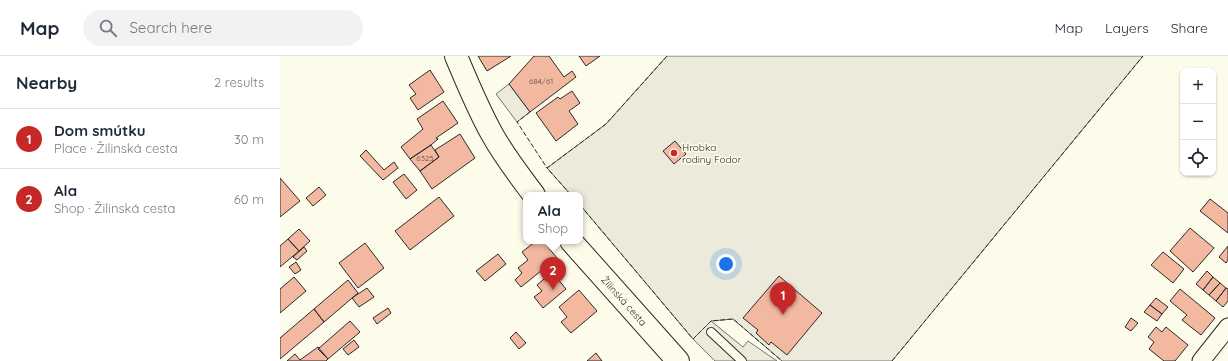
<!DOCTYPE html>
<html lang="en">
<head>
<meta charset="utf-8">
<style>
  body { margin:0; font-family:Quicksand,sans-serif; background:#f2f2f3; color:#1f2937 }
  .controls { position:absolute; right:12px; top:12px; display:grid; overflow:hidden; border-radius:8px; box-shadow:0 1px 3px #0004 }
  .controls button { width:36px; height:36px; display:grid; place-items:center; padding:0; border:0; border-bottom:1px solid #e0e1e3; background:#fff; color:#1f2937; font:20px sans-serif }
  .you { position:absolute; left:446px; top:208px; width:14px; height:14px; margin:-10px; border:3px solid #fff; border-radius:50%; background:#1a73e8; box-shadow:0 0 0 6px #1a73e833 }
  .badge { display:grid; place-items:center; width:26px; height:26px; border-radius:50%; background:#c62828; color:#fff; font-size:13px; font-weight:700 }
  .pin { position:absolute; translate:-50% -33px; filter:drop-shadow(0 1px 2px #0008) }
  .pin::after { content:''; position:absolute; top:21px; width:14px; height:12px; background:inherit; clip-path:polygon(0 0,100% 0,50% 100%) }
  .popup { position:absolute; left:243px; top:136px; width:60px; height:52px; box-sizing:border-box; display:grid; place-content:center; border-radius:8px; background:#fff; filter:drop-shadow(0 1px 3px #0005); font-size:13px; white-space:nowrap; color:#747a83 }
  .popup b { font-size:15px; color:#1f2937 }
  .popup::after { content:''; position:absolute; left:50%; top:100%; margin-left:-8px; border:8px solid transparent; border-top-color:#fff }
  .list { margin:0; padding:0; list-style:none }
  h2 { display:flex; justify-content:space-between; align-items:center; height:52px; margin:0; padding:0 16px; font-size:17px }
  h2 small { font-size:13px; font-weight:400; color:#747a83 }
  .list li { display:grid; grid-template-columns:26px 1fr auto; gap:12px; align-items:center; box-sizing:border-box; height:60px; padding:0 16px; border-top:1px solid #e0e1e3 }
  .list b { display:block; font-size:15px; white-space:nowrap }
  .list p { margin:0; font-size:13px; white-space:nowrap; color:#747a83 }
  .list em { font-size:13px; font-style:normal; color:#747a83 }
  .icon { flex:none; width:22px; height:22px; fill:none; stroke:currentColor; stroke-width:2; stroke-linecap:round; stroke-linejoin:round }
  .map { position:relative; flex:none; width:948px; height:305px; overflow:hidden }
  header { display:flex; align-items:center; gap:24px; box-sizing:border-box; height:56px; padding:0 20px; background:#fff; border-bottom:1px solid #e0e1e3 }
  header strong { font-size:19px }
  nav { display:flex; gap:22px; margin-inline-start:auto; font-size:14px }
  .search { width:280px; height:36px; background:#f2f2f3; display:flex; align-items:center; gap:10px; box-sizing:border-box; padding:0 14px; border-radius:22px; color:#747a83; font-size:15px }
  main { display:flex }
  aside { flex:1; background:#fff }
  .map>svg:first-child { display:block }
</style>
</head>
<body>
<header>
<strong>Map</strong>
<div class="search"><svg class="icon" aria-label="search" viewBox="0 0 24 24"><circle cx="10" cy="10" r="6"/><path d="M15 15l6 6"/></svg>Search here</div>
<nav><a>Map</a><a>Layers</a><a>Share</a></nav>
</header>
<main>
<aside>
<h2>Nearby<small>2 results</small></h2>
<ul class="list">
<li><span class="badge">1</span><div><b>Dom smútku</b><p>Place · Žilinská cesta</p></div><em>30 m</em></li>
<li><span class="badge">2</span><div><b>Ala</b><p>Shop · Žilinská cesta</p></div><em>60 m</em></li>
</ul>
</aside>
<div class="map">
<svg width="948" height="305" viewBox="0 0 948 305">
  <rect width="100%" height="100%" fill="#fdfbea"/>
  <path fill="#ecebdb" stroke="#74746e" d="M387,0h476l-251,305h-110l-49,-42 -22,2 -18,18 -113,-134v-10h-9l-24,-27 59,-44z"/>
  <path fill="#eceadb" stroke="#74746e" d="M229,28l21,28 -13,10 -21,-28z
    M431,265l32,26 5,-6 29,20h-62l-22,-22z"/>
  <path fill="#f2b8a0" stroke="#2b2b2b" d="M198,0h33l-24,15z
    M254,0h15l15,21 8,-6 4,6 -46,35 -21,-28z
    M299,0h21l-14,10z
    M150,14l14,22 -26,18 -8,-12 6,-4 -7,-9z
    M292,35l8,12 -11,8 9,13 -22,17 -20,-28 22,-16 2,2z
    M163,45l15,22 -22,15 2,1 -7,6 -21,14 -9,-12 22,-18 -6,-10z
    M180,78l15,24 -43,31 -12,-18 19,-14 -4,-7z
    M395,85l11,13 -12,10 -11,-13z
    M151,89l8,12 -19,14 -10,-12z
    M86,94l18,20 10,-8 4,6 -15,12 -23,-24z
    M124,118l13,16 -11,9 -13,-17z
    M0,122l20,23 -20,16z
    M39,131l7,8 -13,11 -7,-8z
    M159,141l15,19 -44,34 -15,-19z
    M930,143l18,14v20l-28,-22z
    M910,172l24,20 -21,24 -23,-21z
    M19,173l11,12 -11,10 -11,-12z
    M8,183l11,12 -19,16v-21z
    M256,185h7l14,17 -36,29 -6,-7 7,-7 -4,-5 10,-8 -6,-8z
    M85,187l19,25 -26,20 -19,-25z
    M948,190v14l-2,3 -7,-6z
    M24,191l3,4 -10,9 -4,-3z
    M883,196l21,17 -11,14 -22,-18z
    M218,198l8,10 -21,17 -9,-10z
    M16,206l5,8 -6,4 -6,-7z
    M927,215l6,6 -10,13 -7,-6z
    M272,216l14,17 -23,19 -9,-11 8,-6 -5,-6z
    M499,220l43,37 -35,42 -16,-13 -2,3 -13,-12 2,-3 -15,-12z
    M14,221l12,14 -26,22v-24z
    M933,221l7,6 -11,12 -6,-5z
    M68,224l10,13 -34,29 -10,-13z
    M940,227l6,5 -10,13 -7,-6z
    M87,232l7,9 -15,10 -7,-9z
    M946,232l2,1v12l-5,6 -7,-6z
    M900,233l35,29 -14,17 -19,-15 5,-5 -17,-14z
    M299,234l18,21 -26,22 -10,-11 6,-5 -8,-10z
    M876,242l12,9 -6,7 -12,-9z
    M870,249l12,9 -5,7 -13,-9z
    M108,252l3,5 -14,11 -4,-6z
    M34,253l10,13 -44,37v-21z
    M851,262l7,5 -7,8 -6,-4z
    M70,265l10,11 -32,27 -10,-10z
    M876,271l6,5 4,-5 22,18 -13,16h-11l-15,-12 5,-7 -6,-5z
    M236,276l10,11 -7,6 -9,-11z
    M74,284l5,7 -11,8 -5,-6z
    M38,291l10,12 -2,2h-39l8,-7 5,6z
    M316,297l6,8h-15z"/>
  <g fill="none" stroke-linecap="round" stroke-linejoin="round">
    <defs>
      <path id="service" d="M431,276l31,29"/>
      <path id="minor" d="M921,305l27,-34"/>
      <g id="primary">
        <path d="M176,0c11,26 22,53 36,78 12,22 27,41 42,61"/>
        <path id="s1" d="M291,185l107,120"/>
      </g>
    </defs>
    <use href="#service" stroke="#2b2b2b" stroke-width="10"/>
    <use href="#minor" stroke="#2b2b2b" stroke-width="19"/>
    <use href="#primary" stroke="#2b2b2b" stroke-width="24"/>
    <use href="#service" stroke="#fdfbea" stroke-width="8"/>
    <use href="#minor" stroke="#fdfbea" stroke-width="17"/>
    <use href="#primary" stroke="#fdfbea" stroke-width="22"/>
    <path stroke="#2b2b2b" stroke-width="1" stroke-dasharray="5 2" stroke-linecap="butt" d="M250,56l-13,10 30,46
      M291,139l-24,-27 59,-44 61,-68
      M300,149l113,134 18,-18 22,-2 49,42
      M612,305l251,-305"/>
  </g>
  <circle fill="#c62828" stroke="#fdfbea" stroke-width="1.5" cx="394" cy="97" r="4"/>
  <g text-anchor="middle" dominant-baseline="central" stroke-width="3" stroke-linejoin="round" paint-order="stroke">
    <g font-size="8" fill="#5d4e48">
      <text x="261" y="25">684/61</text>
      <text x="145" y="102">6325</text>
    </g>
    <g font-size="10" fill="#2b2b2b" stroke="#fdfbea" text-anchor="start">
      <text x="402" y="91">Hrobka<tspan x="402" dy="12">rodiny Fodor</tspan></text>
    </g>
    <g font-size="10" fill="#2b2b2b" stroke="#fdfbea">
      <text stroke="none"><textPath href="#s1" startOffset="80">Žilinská cesta</textPath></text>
    </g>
  </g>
</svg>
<div class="controls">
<button>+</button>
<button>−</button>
<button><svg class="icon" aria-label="locate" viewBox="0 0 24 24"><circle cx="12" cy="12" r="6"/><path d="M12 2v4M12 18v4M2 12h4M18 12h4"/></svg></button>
</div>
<div class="you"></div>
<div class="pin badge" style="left:503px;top:259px">1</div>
<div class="pin badge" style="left:273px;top:234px">2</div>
<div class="popup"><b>Ala</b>Shop</div>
</div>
</main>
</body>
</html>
